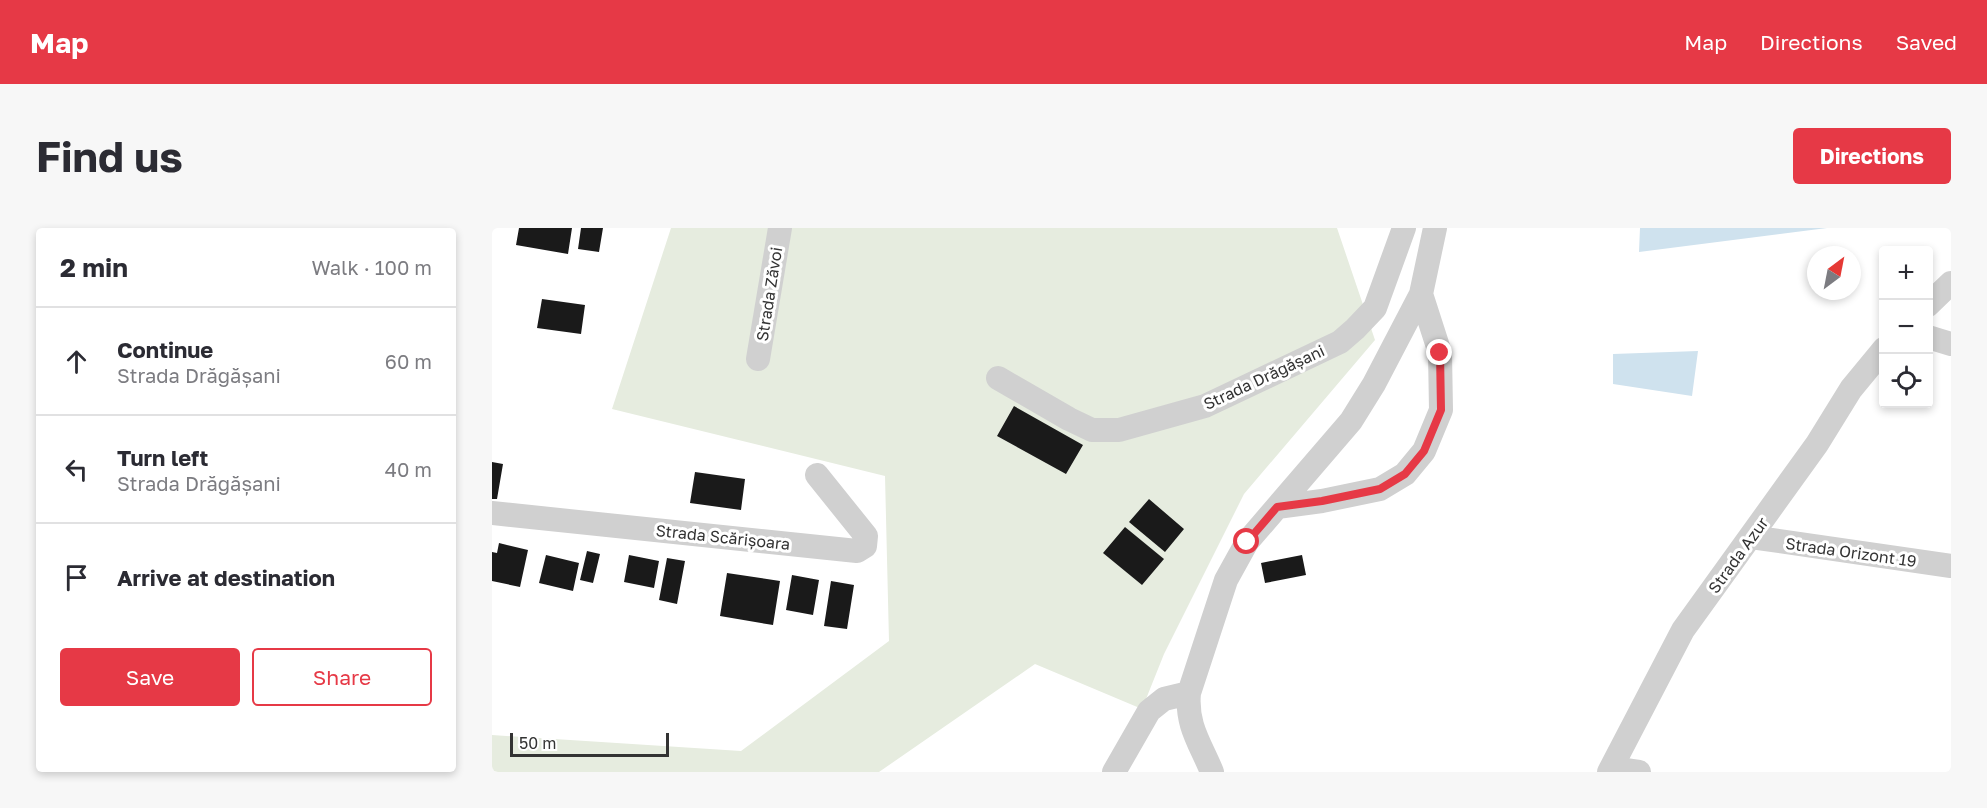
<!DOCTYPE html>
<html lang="en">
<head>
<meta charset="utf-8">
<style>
  body { margin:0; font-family:"Golos Text",sans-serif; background:#f7f7f7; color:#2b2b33 }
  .controls { position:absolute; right:18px; top:18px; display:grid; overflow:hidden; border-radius:6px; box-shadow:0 3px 9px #0003 }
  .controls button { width:54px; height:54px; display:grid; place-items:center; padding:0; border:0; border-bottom:2px solid #e1e1e2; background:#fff; color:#2b2b33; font:30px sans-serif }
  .compass { position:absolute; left:1315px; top:18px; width:54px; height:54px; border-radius:50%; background:#fff; box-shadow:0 3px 9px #0003; rotate:32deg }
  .scale { position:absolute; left:18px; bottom:15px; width:159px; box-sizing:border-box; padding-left:6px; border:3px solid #333; border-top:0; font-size:16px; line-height:21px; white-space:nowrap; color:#333; -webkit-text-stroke:4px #fff; paint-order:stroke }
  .stop { position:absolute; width:18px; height:18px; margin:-14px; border:4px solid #e63946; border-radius:50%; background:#fff }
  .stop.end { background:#e63946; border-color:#fff; box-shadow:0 2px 6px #0008 }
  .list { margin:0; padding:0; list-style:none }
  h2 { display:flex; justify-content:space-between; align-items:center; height:78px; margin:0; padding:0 24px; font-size:26px }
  h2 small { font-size:20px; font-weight:400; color:#7c7c81 }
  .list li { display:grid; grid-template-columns:39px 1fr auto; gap:18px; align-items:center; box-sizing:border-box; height:108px; padding:0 24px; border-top:2px solid #e1e1e2 }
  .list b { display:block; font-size:22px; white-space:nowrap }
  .list p { margin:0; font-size:20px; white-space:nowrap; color:#7c7c81 }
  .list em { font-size:20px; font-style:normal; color:#7c7c81 }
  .actions { display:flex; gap:12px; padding:18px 24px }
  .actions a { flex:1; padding:14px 0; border:2px solid #e63946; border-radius:6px; text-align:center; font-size:21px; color:#e63946 }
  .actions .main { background:#e63946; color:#fff }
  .icon { flex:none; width:33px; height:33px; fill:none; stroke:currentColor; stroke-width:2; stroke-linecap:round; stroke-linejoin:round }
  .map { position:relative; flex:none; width:1459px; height:544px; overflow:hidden; border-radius:6px }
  header { display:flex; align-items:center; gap:36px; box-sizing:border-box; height:84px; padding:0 30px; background:#e63946; color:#fff }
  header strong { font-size:28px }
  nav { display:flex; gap:33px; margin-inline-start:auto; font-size:21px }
  .intro { display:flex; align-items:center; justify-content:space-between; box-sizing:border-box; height:144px; padding:0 36px }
  h1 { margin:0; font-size:42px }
  .button { padding:15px 27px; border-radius:6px; background:#e63946; color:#fff; font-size:21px; font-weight:700 }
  main { display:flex; gap:36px; padding:0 36px }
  aside { flex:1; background:#fff; border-radius:6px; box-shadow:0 3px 9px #0003 }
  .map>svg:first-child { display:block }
</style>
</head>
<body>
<header>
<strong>Map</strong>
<nav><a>Map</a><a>Directions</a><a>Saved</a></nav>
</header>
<div class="intro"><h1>Find us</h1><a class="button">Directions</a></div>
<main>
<aside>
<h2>2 min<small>Walk · 100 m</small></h2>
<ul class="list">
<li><svg class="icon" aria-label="ahead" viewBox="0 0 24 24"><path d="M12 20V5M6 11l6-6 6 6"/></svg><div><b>Continue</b><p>Strada Drăgășani</p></div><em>60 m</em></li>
<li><svg class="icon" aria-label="left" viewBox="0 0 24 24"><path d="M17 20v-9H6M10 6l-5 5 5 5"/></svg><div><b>Turn left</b><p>Strada Drăgășani</p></div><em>40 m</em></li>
<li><svg class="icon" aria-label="arrive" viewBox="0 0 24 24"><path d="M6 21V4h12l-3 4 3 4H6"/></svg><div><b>Arrive at destination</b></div></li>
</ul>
<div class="actions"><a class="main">Save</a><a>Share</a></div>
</aside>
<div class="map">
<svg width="1459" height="544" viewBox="0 0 1459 544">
  <rect width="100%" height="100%" fill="#fff"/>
  <path fill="#e6ecdf" d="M179,0h666l38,112 -131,154 -80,160 -22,55 -107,-45 -156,108h-387v-37l249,16 148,-110 -4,-165 -273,-67z"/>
  <path fill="#cfe2ee" d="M1148,0h187l-188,24z
    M1206,123l-6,45 -79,-12v-30z"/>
  <path fill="#1a1a1a" d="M27,0h53l-4,26 -52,-9z
    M89,0h22l-4,24 -21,-3z
    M50,71l43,6 -4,29 -44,-6z
    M522,178l69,39 -17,29 -69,-38z
    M0,234l11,2 -6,35h-5z
    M203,244l50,7 -4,31 -51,-7z
    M657,271l35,30 -19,23 -36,-30z
    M633,299l39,32 -22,26 -39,-32z
    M7,315l29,7 -8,37 -28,-6v-29l5,1z
    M95,323l13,3 -7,29 -13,-3z
    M54,327l33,8 -6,28 -34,-8z
    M137,327l30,6 -5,27 -30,-6z
    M810,327l4,20 -41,8 -4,-20z
    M175,330l18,3 -8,43 -18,-4z
    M235,345l53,8 -7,44 -53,-9z
    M300,347l27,5 -6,35 -27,-5z
    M339,353l23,4 -7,44 -23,-3z"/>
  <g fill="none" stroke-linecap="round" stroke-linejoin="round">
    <path stroke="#d0d0d0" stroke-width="24" d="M1436,77l23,-22
      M1436,109l23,7
      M266,131l22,-131
      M506,150l71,41 23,11h27l86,-24 135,-64 15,-13 20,-21 29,-80
      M785,279l45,-6 58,-12 25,-15 19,-23 17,-41 -1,-57 -19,-59
      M0,285l365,38 8,-5 1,-10 -49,-61
      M1259,309l200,29
      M1119,540l28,4
      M622,544l35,-61 15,-12 25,-6
      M720,544c-12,-29 -26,-47 -23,-79l37,-113 21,-38 104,-121 23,-37 47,-90 14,-66
      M1117,544l74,-142 134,-186 34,-55 33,-40"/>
  </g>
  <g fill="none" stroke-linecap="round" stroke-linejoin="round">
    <path stroke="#e63946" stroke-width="8" d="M755,314l30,-35 45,-6 58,-12 25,-15 19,-23 17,-41 -1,-57"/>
  </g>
  <g text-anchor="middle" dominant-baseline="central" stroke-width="6" stroke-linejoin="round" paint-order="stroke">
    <g font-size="16" fill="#333" stroke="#fff">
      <text transform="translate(277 66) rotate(-81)">Strada Zăvoi</text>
      <text transform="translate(772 149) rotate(-25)">Strada Drăgășani</text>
      <text transform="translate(231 309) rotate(6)">Strada Scărișoara</text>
      <text transform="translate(1359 324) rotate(8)">Strada Orizont 19</text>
      <text transform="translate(1246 327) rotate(-54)">Strada Azur</text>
    </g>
  </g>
</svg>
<div class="controls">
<button>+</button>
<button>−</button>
<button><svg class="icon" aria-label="locate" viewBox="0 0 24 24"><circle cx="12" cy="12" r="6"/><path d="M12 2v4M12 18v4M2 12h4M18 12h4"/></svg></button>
</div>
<svg class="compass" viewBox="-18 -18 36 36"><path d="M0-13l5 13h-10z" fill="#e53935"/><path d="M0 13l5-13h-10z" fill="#7c7c81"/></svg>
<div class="scale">50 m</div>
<div class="stop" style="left:755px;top:314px"></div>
<div class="stop end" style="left:948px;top:125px"></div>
</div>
</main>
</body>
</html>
